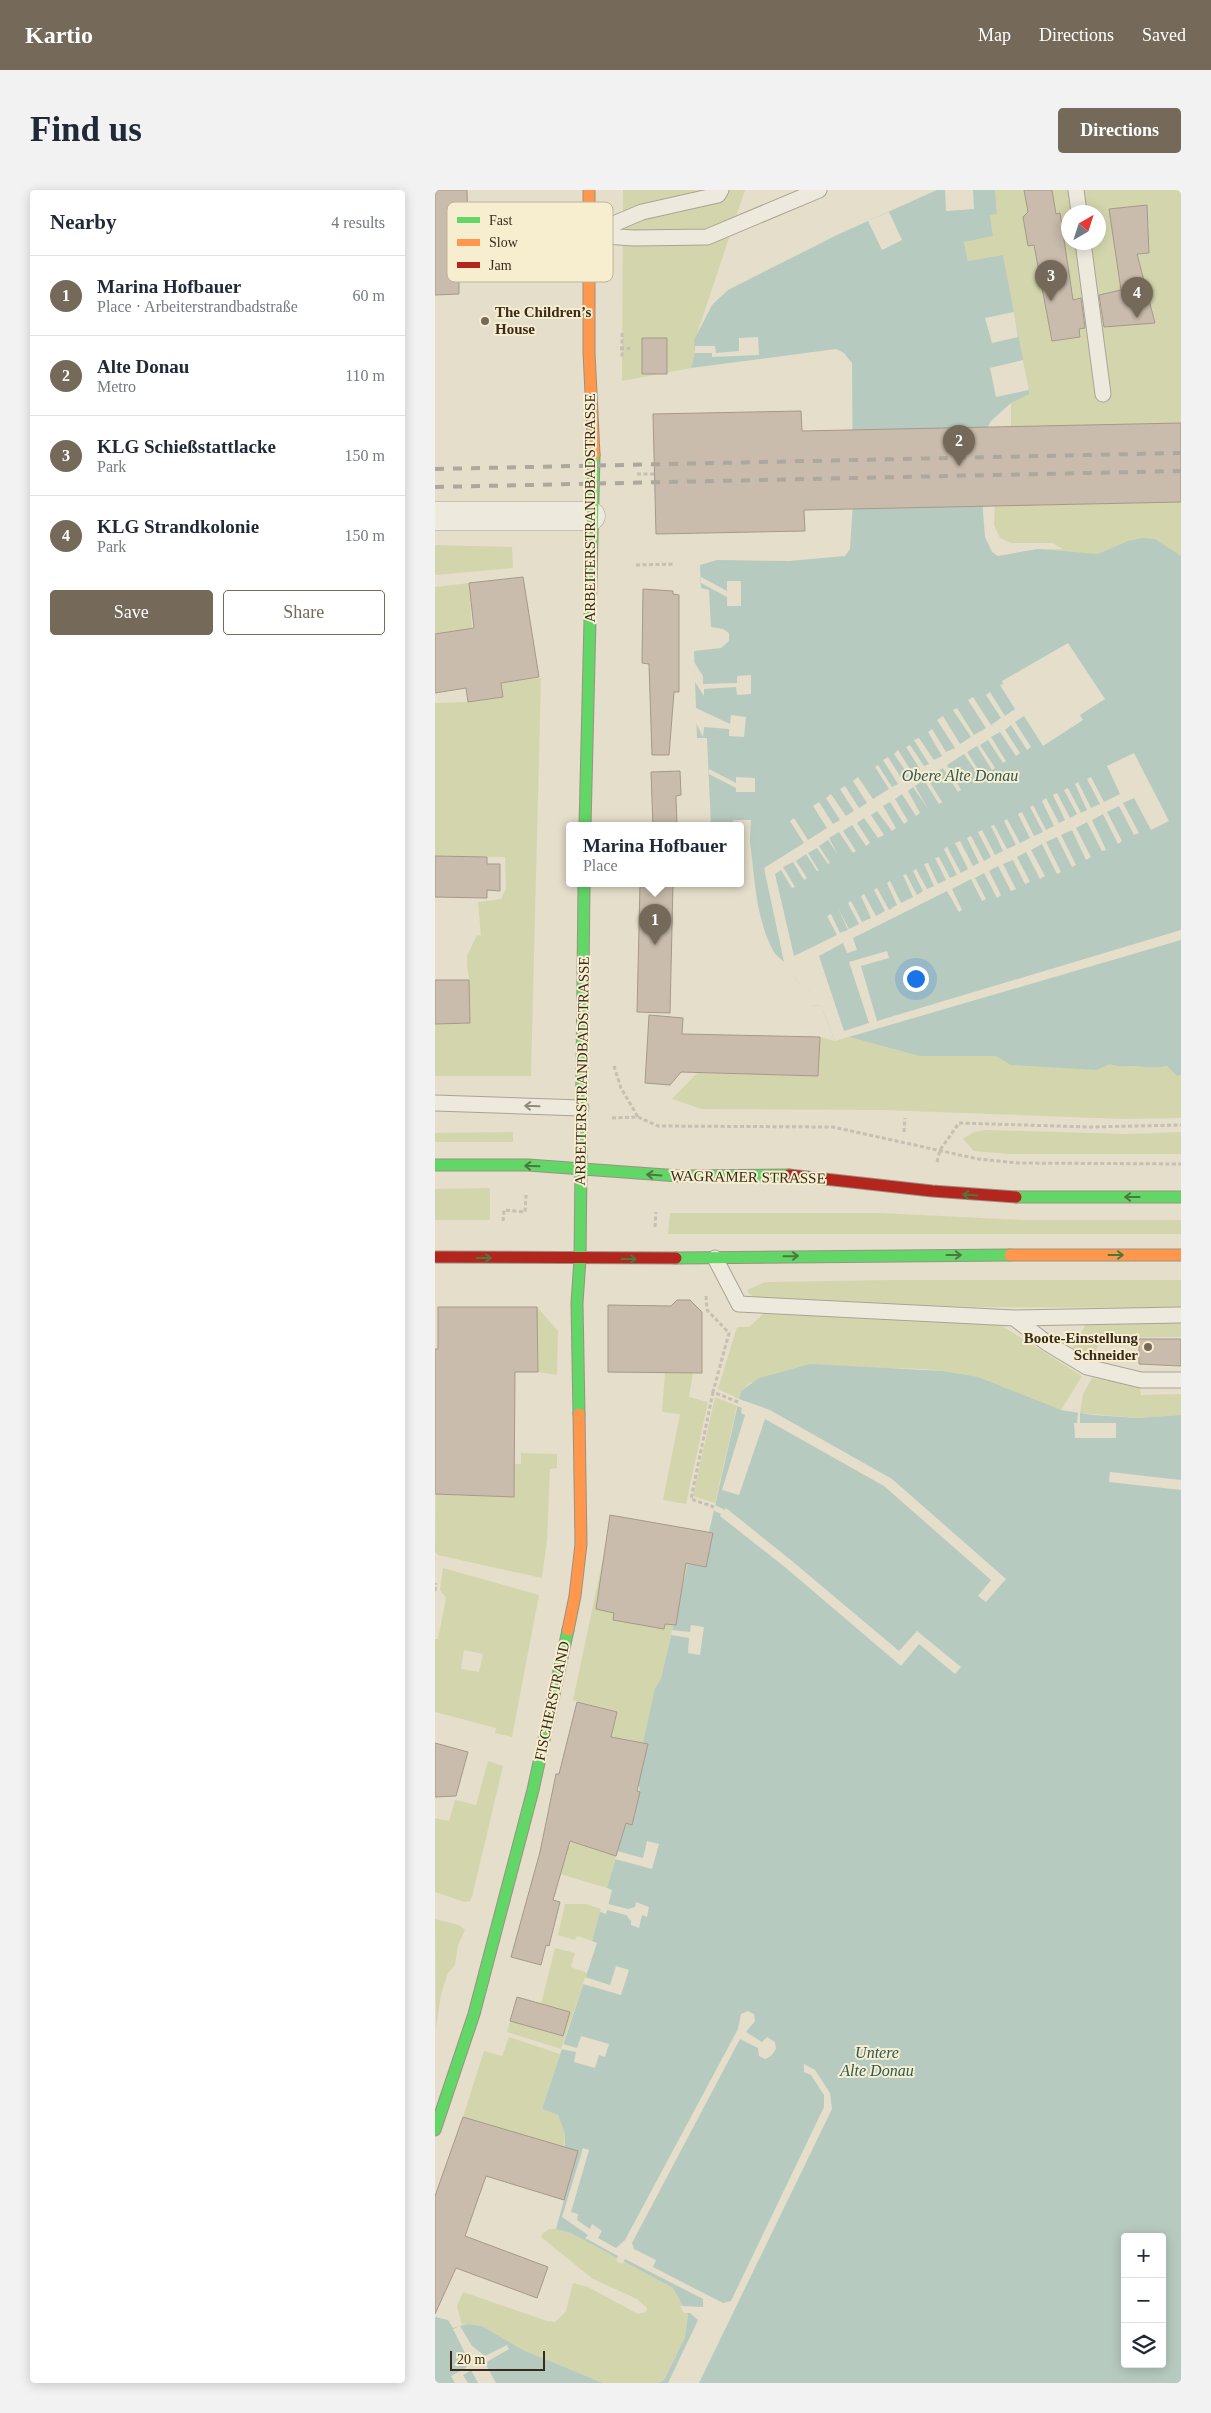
<!DOCTYPE html>
<html lang="en">
<head>
<meta charset="utf-8">
<style>
  body { margin:0; font-family:Georgia,serif; background:#f2f2f3; color:#1f2937 }
  .controls { position:absolute; right:15px; bottom:15px; display:grid; overflow:hidden; border-radius:5px; box-shadow:0 2px 12px #0003 }
  .controls button { width:45px; height:45px; display:grid; place-items:center; padding:0; border:0; border-bottom:1px solid #e0e1e3; background:#fff; color:#1f2937; font:25px sans-serif }
  .compass { position:absolute; left:626px; top:15px; width:45px; height:45px; border-radius:50%; background:#fff; box-shadow:0 2px 12px #0003; rotate:39deg }
  .scale { position:absolute; left:15px; bottom:12px; width:95px; box-sizing:border-box; padding-left:5px; border:2px solid #392b1c; border-top:0; font-size:14px; line-height:18px; white-space:nowrap; color:#392b1c; -webkit-text-stroke:4px #f7eed0; paint-order:stroke }
  .you { position:absolute; left:480px; top:788px; width:18px; height:18px; margin:-12px; border:4px solid #fff; border-radius:50%; background:#1a73e8; box-shadow:0 0 0 8px #1a73e833 }
  .badge { display:grid; place-items:center; width:32px; height:32px; border-radius:50%; background:#756a59; color:#fff; font-size:16px; font-weight:700 }
  .pin { position:absolute; translate:-50% -41px; filter:drop-shadow(0 1px 2px #0008) }
  .pin::after { content:''; position:absolute; top:26px; width:18px; height:15px; background:inherit; clip-path:polygon(0 0,100% 0,50% 100%) }
  .popup { position:absolute; left:131px; top:632px; width:178px; height:65px; box-sizing:border-box; display:grid; place-content:center; border-radius:5px; background:#fff; filter:drop-shadow(0 1px 4px #0005); font-size:16px; white-space:nowrap; color:#747a83 }
  .popup b { font-size:19px; color:#1f2937 }
  .popup::after { content:''; position:absolute; left:50%; top:100%; margin-left:-10px; border:10px solid transparent; border-top-color:#fff }
  .list { margin:0; padding:0; list-style:none }
  h2 { display:flex; justify-content:space-between; align-items:center; height:65px; margin:0; padding:0 20px; font-size:21px }
  h2 small { font-size:16px; font-weight:400; color:#747a83 }
  .list li { display:grid; grid-template-columns:32px 1fr auto; gap:15px; align-items:center; box-sizing:border-box; height:80px; padding:0 20px; border-top:1px solid #e0e1e3 }
  .list b { display:block; font-size:19px; white-space:nowrap }
  .list p { margin:0; font-size:16px; white-space:nowrap; color:#747a83 }
  .list em { font-size:16px; font-style:normal; color:#747a83 }
  .actions { display:flex; gap:10px; padding:15px 20px }
  .actions a { flex:1; padding:11px 0; border:1px solid #756a59; border-radius:5px; text-align:center; font-size:18px; color:#756a59 }
  .actions .main { background:#756a59; color:#fff }
  .icon { flex:none; width:28px; height:28px; fill:none; stroke:currentColor; stroke-width:2; stroke-linecap:round; stroke-linejoin:round }
  .map { position:relative; flex:none; width:746px; height:2193px; overflow:hidden; border-radius:5px }
  header { display:flex; align-items:center; gap:30px; box-sizing:border-box; height:70px; padding:0 25px; background:#756a59; color:#fff }
  header strong { font-size:24px }
  nav { display:flex; gap:28px; margin-inline-start:auto; font-size:18px }
  .intro { display:flex; align-items:center; justify-content:space-between; box-sizing:border-box; height:120px; padding:0 30px }
  h1 { margin:0; font-size:35px }
  .button { padding:12px 22px; border-radius:5px; background:#756a59; color:#fff; font-size:18px; font-weight:700 }
  main { display:flex; gap:30px; padding:0 30px }
  aside { flex:1; background:#fff; border-radius:5px; box-shadow:0 2px 12px #0003 }
  .map>svg:first-child { display:block }
</style>
</head>
<body>
<header>
<strong>Kartio</strong>
<nav><a>Map</a><a>Directions</a><a>Saved</a></nav>
</header>
<div class="intro"><h1>Find us</h1><a class="button">Directions</a></div>
<main>
<aside>
<h2>Nearby<small>4 results</small></h2>
<ul class="list">
<li><span class="badge">1</span><div><b>Marina Hofbauer</b><p>Place · Arbeiterstrandbadstraße</p></div><em>60 m</em></li>
<li><span class="badge">2</span><div><b>Alte Donau</b><p>Metro</p></div><em>110 m</em></li>
<li><span class="badge">3</span><div><b>KLG Schießstattlacke</b><p>Park</p></div><em>150 m</em></li>
<li><span class="badge">4</span><div><b>KLG Strandkolonie</b><p>Park</p></div><em>150 m</em></li>
</ul>
<div class="actions"><a class="main">Save</a><a>Share</a></div>
</aside>
<div class="map">
<svg width="746" height="2193" viewBox="0 0 746 2193">
  <rect width="100%" height="100%" fill="#e5decb"/>
  <path fill="#d3d6ac" fill-rule="evenodd" d="M188,0h122l-50,150v13l-4,15 -69,13z
    M560,0h186v244l-170,2v-33l18,-13 -26,-134 -35,5 -4,-20 29,-5 -3,-21 7,-2zM634,22h30v30h-30z
    M746,304v78l-166,-19 23,-4h25l-11,-6h-41l-11,-5 -6,-13 1,-28z
    M0,355l77,2 1,21 -78,7z
    M34,393l3,46 -37,5v-47z
    M106,488l-10,398h-96v-52l35,-1 -1,-43 -2,-15v-9l10,-21 4,1 -3,-34 23,-3 5,-10 -1,-32 -70,-1v-153l33,-1 35,-5 -2,-14z
    M385,847l15,4 14,-4 70,19h76l16,9 99,-1c9,4 14,2 24,2 15,1 17,3 33,0l10,9h4v43l-58,1 -241,-9 -180,-1 -30,-10 25,-26 121,3z
    M551,940l140,4 55,-2v22h-173l-34,-3 -11,-12 11,-7z
    M78,942v10h-78v-9z
    M55,998v32h-55v-31z
    M235,1023h211l143,7h157v14h-513z
    M460,1090h286v28l-206,-1 -216,-8 -10,-5 -2,-4 18,-8z
    M102,1117l21,24 -1,44 -19,-3z
    M328,1124l233,8 86,54 -21,34 -1,12 -105,-49c-68,-12 -138,2 -205,10l-9,8 -2,8 -21,-10 19,-62h12z
    M652,1132h94v15l-79,1 -11,22 -19,-11z
    M230,1183h28l-4,24 19,5 -22,102 -23,-4 17,-86 -18,-2z
    M657,1188l48,8 1,9 40,-1v21l-43,3 -58,-5 3,-19z
    M280,1207l22,9 -22,97 -22,-7z
    M1,1255l78,52 1,-33h6v-11l36,1v14l-7,1 -3,71 -5,38 -104,-23 -3,-3z
    M193,1328l23,4 -6,34 43,8 -2,24 6,2 -2,13 -4,2 -2,5 7,15 -1,7 -18,-2 -11,48 -6,10 4,16 -8,27 -1,26 -13,20 2,4 -37,-7 15,-62 -44,-12 31,-146 18,2zM182,1405l62,9 -3,21 -11,-2 -1,6 -51,-9z
    M8,1378l96,27 -27,142 -17,-4 1,-5 -61,-16v-73h3l8,-41 -6,-8zM29,1460l19,4 -4,18 -18,-3z
    M53,1571l15,5 -31,131 -2,4 -5,1 -30,-10v-74l14,3 6,-21 21,5z
    M109,1643l72,23 -9,32 -47,-14 3,-13 -24,-7z
    M130,1714h21l15,5 -9,32 -15,-5 -2,4 -17,-5z
    M0,1729l24,6 6,5 -7,15 -3,20 -7,8 -7,21 -5,34z
    M120,1758l20,5 -4,14 16,6 -26,76 -54,-17 3,-11 53,15 7,-24 -29,-8z
    M74,1847l51,17 -18,55 16,6 7,19 -1,13 -101,-30 21,-66 18,5z
    M114,2039h7l15,4 102,55 15,27 -3,22 -21,43 -6,3h-55l-80,-33 -41,-24 -14,-2 -6,1 -5,-19 6,-14 84,29 8,1 11,-11 7,-28 15,4 50,27 8,-2 1,-4 -10,-9 -44,-20 -52,-42 2,-4z"/>
  <path fill="#b7cabf" fill-rule="evenodd" d="M502,0h58l2,24 -7,1 3,21 -29,6 4,19 35,-6 26,135v4l-18,9 -9,8 -11,10 -9,16 1,75 2,25 7,15 6,4 40,-7 60,5 30,-13 14,-3 13,1 26,17v519l-4,1 -10,-10c-16,3 -18,1 -33,0 -10,0 -15,2 -24,-2l-13,6 -86,-5 -16,-9h-76l-70,-19 -14,4 -14,-35 -10,-1v-14c-10,-2 -11,-8 -17,-14 -38,-34 -38,-88 -44,-136h-10v-15h-29l-4,-88h-10l-3,-87 27,-3 8,-7v-8l-6,-4 -12,-2 -2,-37 -8,-2 -1,-23 17,-5 72,1 56,-5 5,-7 3,-48 -1,-138 -8,-10 -8,-4 -145,19 4,-15 -1,-13 18,-35 16,-15 111,-56z
    M375,1174l133,7 35,6 83,33 32,5 45,3 43,-3v968h-523l6,-3 21,-43 3,-22 -15,-27 -102,-55 -15,-4 8,-29 1,-66 -7,-19 -16,-6 55,-166 -5,-2 8,-29 6,2 6,-24 -5,-2 19,-65 6,2c4,-18 12,-34 4,-51l11,-30 -4,-1 12,-55 6,-10 27,-114 18,2 7,-33 -4,-1 32,-141 18,-13zM690,2047h37v127h-37z
    M0,2127l13,3 5,8 15,-4 14,2 41,24 80,33h-168z"/>
  <path fill="#e5decb" d="M510,0h28l1,19 -28,2z
    M454,22l13,28 -20,10 -14,-29z
    M579,122l4,25 -26,6 -7,-25z
    M323,147l1,18 -47,2v-4h-17v-7h20l1,7 23,-2v-13z
    M588,170l6,30 -33,7 -6,-29z
    M266,387l26,14v-10h14v25h-14v-9l-26,-14z
    M633,453l37,56 -25,16 3,5 -40,26 -19,-30 -9,6 16,25 -4,3 -16,-25 -6,5 15,23 -4,3 -16,-24 -9,5 15,24 -3,2 -15,-23 -8,5 15,23 -3,2 -15,-24 -10,6 15,24 -2,1 -16,-23 -17,11 14,25 -3,2 -15,-24 -16,10 15,24 -3,2 -15,-24 -9,6 13,23 -15,-22 -5,4 12,22 -4,3 -14,-22 -7,5 13,22 -4,3 -14,-22 -7,4 13,22 -4,3 -15,-20 -6,4 13,20 -6,3 -14,-20 -7,5 13,20 -4,3 -14,-21 -9,6 13,20 -3,2 -14,-21 -10,6 9,17 -10,-15 -9,6 11,17 -2,1 -11,-16 -9,5 11,18h-2l-11,-17 -10,7 11,17 -3,2 -11,-18 -10,5 12,20 -3,1 -11,-18 -6,4 19,82 43,-21 -10,-19 4,-2 9,19 8,-3 -10,-22 11,21 10,-5 -11,-21 3,-2 11,21 9,-4 -10,-22 3,-2 12,22 9,-5 -11,-21 3,-2 12,22 8,-5 -10,-22 3,-2 11,22 12,-6 -10,-22 3,-1 11,21 6,-4 -10,-20 3,-2 11,20 7,-3 -10,-22 4,-1 10,21 8,-4 -11,-22 4,-1 11,21 7,-3 -13,-26 3,-2 14,26 7,-4 -13,-26 5,-2 13,25 6,-3 -12,-25 4,-2 13,25 7,-4 -13,-25 4,-2 13,25 8,-4 -12,-25 3,-1 13,24 9,-4 -12,-24 3,-2 13,24 10,-5 -12,-24 4,-2 12,24 9,-4 -13,-25 3,-2 13,25 8,-4 -12,-25 4,-3 13,25 6,-3 -12,-25 4,-2 13,25 7,-4 -13,-24 4,-2 13,25 6,-3 -12,-26 3,-2 13,26 9,-4 -13,-25 4,-2 13,25 16,-8 -13,-28 27,-13 35,68 -18,9 -17,-32 -11,5 16,30 -5,2 -15,-29 -12,6 15,29 -4,3 -15,-30 -11,6 14,30 -4,1 -15,-29 -11,6 15,29 -5,3 -14,-30 -11,5 15,30 -4,2 -15,-30 -11,5 15,30 -4,2 -15,-30 -11,6 14,26 -5,3 -14,-27 -9,5 13,25 -5,2 -12,-24 -10,4 13,25 -5,2 -13,-25 -9,5 12,24 -4,3 -13,-25 -9,5 11,21 -4,2 -11,-22 -19,10 10,21 -3,2 -12,-21 -94,47 4,12 -10,3 -4,-10 -24,13 25,75 25,-8 -20,-61 38,-11 2,7 -28,8 16,55 304,-91v10l-346,101 -14,-35 -10,-1v-14l-8,-2 -7,-10 -15,-13 -7,-13 10,9 -20,-94 40,-25 -14,-22 4,-3 14,22 19,-12 -14,-22 6,-4 14,22 7,-4 -14,-22 5,-4 15,22 8,-5 -14,-22 5,-3 14,22 8,-5 -14,-22 5,-4 15,22 16,-10 -14,-22 3,-2 14,22 6,-3 -15,-24 5,-3 15,24 6,-5 -15,-22 4,-4 15,24 7,-5 -14,-22 4,-2 14,21 5,-2 -15,-24 5,-2 15,22 8,-4 -14,-24 4,-3 14,23 9,-4 -18,-28 6,-4 17,28 11,-7 -18,-27 4,-2 17,27 12,-7 -18,-28 5,-3 18,28 10,-7 -15,-23 4,-3 15,24 10,-7 -15,-24 3,-1 -1,-3z
    M259,472l9,14v8l34,-1v-7l14,-1v19l-14,1 -1,-8 -32,2v7l-9,-14z
    M261,518l34,16 1,-9 15,2 -2,20 -15,-1v-7l-25,-2 -1,10 -7,-14z
    M274,579l27,14v-6l19,1v14h-19v-4l-27,-14z
    M298,630h18l-1,21h-10v-15h-7z
    M304,1209l31,11 122,69 114,100 -20,23 -8,-6 13,-16 -107,-94 -119,-67 -26,76 -17,-5 23,-75 -4,-2 1,-5 -5,-2z
    M643,1222l2,1v10h36v15h-41l-1,-15h3z
    M675,1282l71,8v10l-72,-8z
    M280,1315l10,5 1,-2 66,53 107,90 18,-20 44,36 -6,7 -36,-30 -18,22 -115,-98 -66,-52 1,-2 -8,-4z
    M256,1435l13,2 -4,28 -12,-2 1,-15 -18,-3 1,-5 18,2z
    M212,1651l12,3 -7,25 -37,-10 2,-8 26,7z
    M201,1712l13,5 -2,10 -5,-2 -3,13 -8,-3v-4l-5,-6 -19,-5 1,-6 20,5 7,-2z
    M181,1776l13,4 -8,25 -38,-11 2,-7 25,8z
    M313,1821l6,3 1,7 -9,11 16,10 5,-5 8,5 1,7 -5,7 -6,3 -6,-3 -1,-8 -18,-9 -108,204 2,6 22,11 -3,7 70,36 8,-2 93,-194v-12l-13,-20 -7,-3v-8l11,6 15,23 2,16 -133,274h-31l30,-63 -8,-7h-6l-4,-7 23,1v-8l-78,-40 -3,5 -6,-3 2,-5 -33,-18 3,-3 -26,-18 21,-69 6,2 -18,62 7,2 -1,6 13,9 2,-5 10,7 -4,7 18,10 9,-8 113,-211 3,-15z
    M146,1846l28,8 -4,13 -6,-2 -4,13 -21,-6 2,-10 -15,-3 2,-5 14,4z
    M25,2136l12,20 13,10 22,-11 2,4 -24,14 11,20h-18l-7,-13 -8,5 5,8h-13l-4,-7 15,-8 2,-9 -15,-30z"/>
  <path fill="#c9bcac" stroke="#a5998a" d="M0,0h32l2,77 -10,1v26l-24,1z
    M589,0h28l4,24 4,-1 13,87 8,-2 4,30 -6,1 1,8 -28,4 -18,-96 -6,1 -5,-29 5,-5z
    M712,15l2,48 -12,1 18,69 -51,4 -5,-32 22,-5 -12,-81z
    M207,148h25v36h-25z
    M366,221l1,20 379,-8v79l-377,8 1,21 -149,3 -3,-120z
    M88,387l16,100 -38,6 2,14 -35,5 -2,-14 -31,5v-59l39,-6 -5,-45z
    M208,399l30,2v3l6,1v97h-5l-5,63h-17l-3,-91 -7,-1z
    M245,581l1,24 -5,1 1,30h-24l-2,-54z
    M0,666l52,1v7h13v27l-13,-1v8l-52,-1z
    M205,694h33l-3,129 -33,-1z
    M0,790h34l1,43 -35,1z
    M214,825l34,3 -1,16 138,3 -2,39 -137,-4 -11,13 -25,-2z
    M242,1110h13l12,12v61l-94,-1v-67l63,1z
    M3,1117h99l1,65h-23l-1,125 -79,-3v-145h3z
    M704,1149h42v27l-42,-2z
    M175,1325l103,18 -7,34 -20,-4 -10,62 -11,-1 -1,5 -51,-9 1,-7 -18,-4z
    M142,1512l40,10 -6,25 37,7 -11,47 3,1 -8,33 -6,-2 -10,33 -46,-15 -17,59 7,2 -11,44 -3,-1 -5,20 -30,-8 29,-105 16,-78h3z
    M0,1553l33,9 -12,44 -21,1z
    M82,1807l53,15 -7,24 -53,-15z
    M28,1927l115,34 -14,49 -78,-24 -21,60 83,31 -11,31 -81,-30 -21,46v-118z"/>
  <g fill="none" stroke-linecap="round" stroke-linejoin="round">
    <defs>
      <path id="lane" d="M641,0l3,22
        M157,43l50,-21 76,-17 3,-5
        M154,45l45,3 73,-1 112,-47
        M648,52l20,152
        M0,913l146,5
        M280,1068l24,46 275,14 167,-3
        M579,1128l33,25 40,24 54,13h40"/>
      <path id="street" d="M0,326h156"/>
      <path id="fast" d="M150,636l9,-371
        M0,975h93l151,11 110,-1
        M581,1007h165
        M241,1068l334,-3
        M144,1224l-2,-111 3,-44 4,-375
        M0,1940l39,-116 59,-224 35,-160"/>
      <path id="slow" d="M154,0v162l5,103
        M575,1065h171
        M133,1440l7,-34 6,-52 -2,-130"/>
      <path id="jam" d="M354,985l143,16 84,6
        M0,1067l241,1"/>
    </defs>
    <use href="#lane" stroke="#aaa395" stroke-width="17"/>
    <use href="#street" stroke="#aaa395" stroke-width="29"/>
    <use href="#fast" stroke="#9a9284" stroke-width="13"/>
    <use href="#slow" stroke="#9a9284" stroke-width="13"/>
    <use href="#jam" stroke="#9a9284" stroke-width="13"/>
    <path stroke="#c5bfb4" stroke-width="3" stroke-dasharray="4 2.5" stroke-linecap="butt" d="M187,143v24
      M185,159l12,-1
      M202,284h17
      M201,375l38,-1
      M179,876l7,22 17,29
      M177,928l26,-1 20,9 175,1 145,32 40,4 163,1
      M469,942l1,-14
      M502,972l3,-12 19,-27 131,4 91,-2
      M68,1031l1,-11 21,2 1,-17
      M220,1037l1,-15
      M271,1106l1,14 22,23 -16,59 25,10
      M278,1202l-22,107 23,8
      M0,1401l1,-8"/>
    <use href="#lane" stroke="#ede9dd" stroke-width="15"/>
    <use href="#street" stroke="#ede9dd" stroke-width="28"/>
    <use href="#fast" stroke="#63d668" stroke-width="11"/>
    <use href="#slow" stroke="#ff974d" stroke-width="11"/>
    <use href="#jam" stroke="#b3261e" stroke-width="11"/>
    <path stroke="#aca89d" stroke-width="4" stroke-dasharray="9 9" stroke-linecap="butt" d="M0,279l746,-16
      M0,297l746,-16"/>
  </g>
  <defs><path id="oneway-shaft" d="M-6 0H5M1.5-3L5.5 0L1.5 3" fill="none" stroke-width="1.6" stroke-linecap="round" stroke-linejoin="round" transform="scale(1.25)"/></defs>
  <use stroke="#938a7c" href="#oneway-shaft" transform="translate(97 916) rotate(-178)"/>
  <g stroke="#4c783e">
    <use href="#oneway-shaft" transform="translate(97 976) rotate(-178)"/>
    <use href="#oneway-shaft" transform="translate(219 985) rotate(-176)"/>
    <use href="#oneway-shaft" transform="translate(535 1005) rotate(-176)"/>
    <use href="#oneway-shaft" transform="translate(697 1007) rotate(-180)"/>
    <use href="#oneway-shaft" transform="translate(519 1065)"/>
    <use href="#oneway-shaft" transform="translate(681 1065)"/>
    <use href="#oneway-shaft" transform="translate(356 1066) rotate(-1)"/>
    <use href="#oneway-shaft" transform="translate(49 1068)"/>
    <use href="#oneway-shaft" transform="translate(194 1069)"/>
  </g>
  <g fill="#756a59" stroke="#f7eed0" stroke-width="2">
    <circle cx="50" cy="131" r="5"/>
    <circle cx="713" cy="1157" r="5"/>
  </g>
  <g text-anchor="middle" dominant-baseline="central" stroke-width="4" stroke-linejoin="round" paint-order="stroke">
    <g font-size="15" font-weight="bold" fill="#392b1c" stroke="#f7eed0" text-anchor="start">
      <text x="60" y="122">The Children’s<tspan x="60" dy="17">House</tspan></text>
      <text x="703" y="1148" text-anchor="end">Boote-Einstellung<tspan x="703" dy="17">Schneider</tspan></text>
    </g>
    <g font-size="15" fill="#392b1c" stroke="#f7eed0">
      <text transform="translate(155 318) rotate(-90)">ARBEITERSTRANDBADSTRASSE</text>
      <text transform="translate(147 881) rotate(-89)">ARBEITERSTRANDBADSTRASSE</text>
      <text transform="translate(313 987) rotate(1)">WAGRAMER STRASSE</text>
      <text transform="translate(117 1511) rotate(-78)">FISCHERSTRAND</text>
    </g>
    <g font-size="16" font-style="italic" fill="#2b5959" stroke="#f7eed0">
      <text x="525" y="585">Obere Alte Donau</text>
      <text x="442" y="1862">Untere<tspan x="442" dy="18">Alte Donau</tspan></text>
    </g>
  </g>
  <rect x="12" y="12" width="166" height="80" rx="8" fill="#f7eed0" stroke="#beb49a" stroke-width="1"/>
  <rect x="22" y="27" width="23" height="6" fill="#63d668"/>
  <rect x="22" y="49" width="23" height="7" fill="#ff974d"/>
  <rect x="22" y="72" width="23" height="6" fill="#b3261e"/>
  <g font-size="14" fill="#392b1c">
    <text x="54" y="35">Fast</text>
    <text x="54" y="57">Slow</text>
    <text x="54" y="80">Jam</text>
  </g>
</svg>
<div class="controls">
<button>+</button>
<button>−</button>
<button><svg class="icon" aria-label="layers" viewBox="0 0 24 24"><path d="M12 4l9 5-9 5-9-5zM3 14l9 5 9-5"/></svg></button>
</div>
<svg class="compass" viewBox="-18 -18 36 36"><path d="M0-13l5 13h-10z" fill="#e53935"/><path d="M0 13l5-13h-10z" fill="#747a83"/></svg>
<div class="scale">20 m</div>
<div class="you"></div>
<div class="pin badge" style="left:220px;top:755px">1</div>
<div class="popup"><b>Marina Hofbauer</b>Place</div>
<div class="pin badge" style="left:524px;top:276px">2</div>
<div class="pin badge" style="left:616px;top:111px">3</div>
<div class="pin badge" style="left:702px;top:128px">4</div>
</div>
</main>
</body>
</html>
